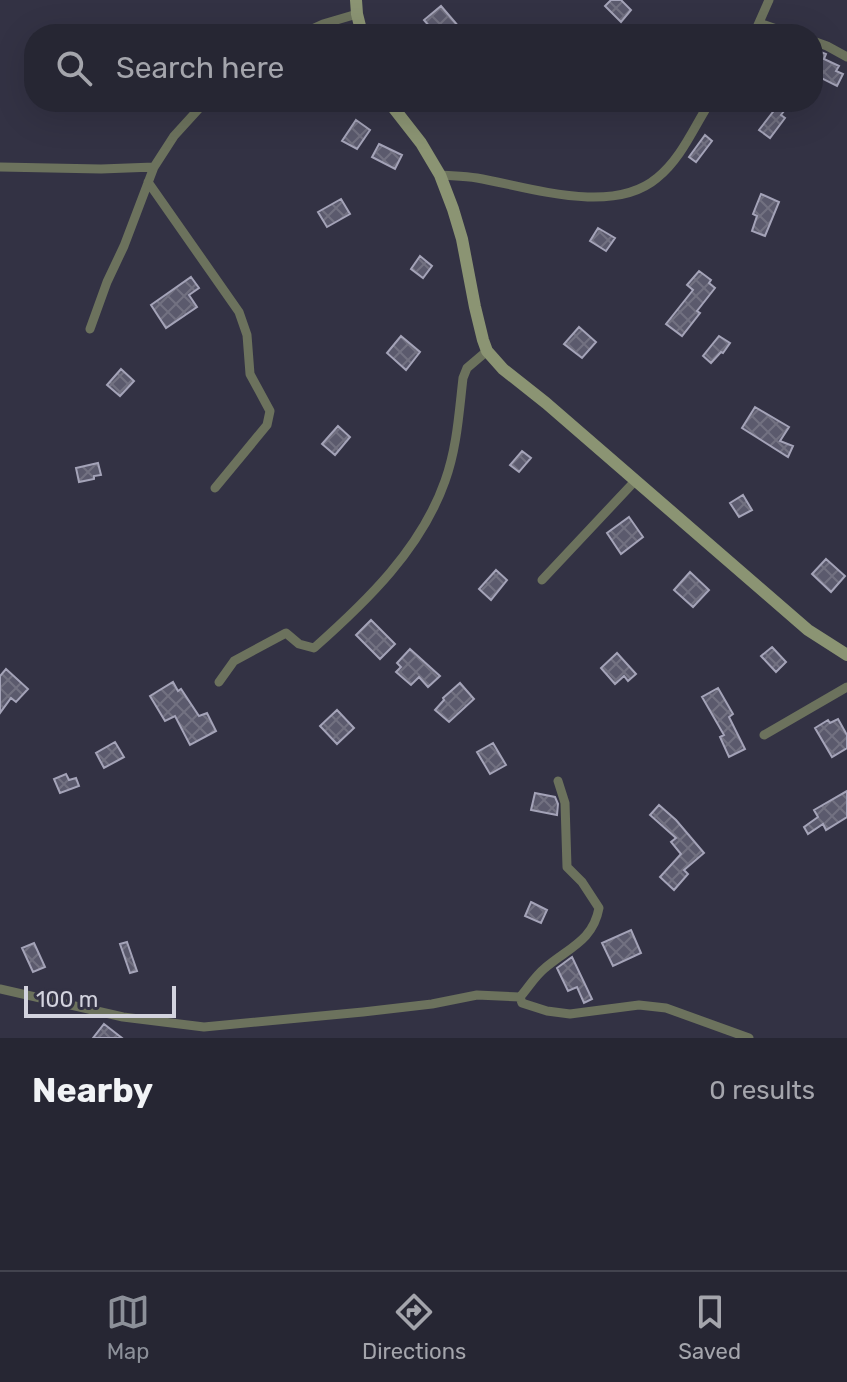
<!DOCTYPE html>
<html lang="en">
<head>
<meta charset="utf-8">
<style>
  body { margin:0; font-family:Rubik,sans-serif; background:#2e2e3b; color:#f1f3f6 }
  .scale { position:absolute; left:24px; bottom:20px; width:152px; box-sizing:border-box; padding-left:8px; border:4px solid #d3d3de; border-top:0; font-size:22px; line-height:28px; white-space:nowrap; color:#d3d3de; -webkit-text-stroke:6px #333244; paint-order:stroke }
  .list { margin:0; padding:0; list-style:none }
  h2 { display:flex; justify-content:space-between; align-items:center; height:104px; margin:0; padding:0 32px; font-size:34px }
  h2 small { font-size:26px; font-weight:400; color:#a4a5ac }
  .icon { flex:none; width:44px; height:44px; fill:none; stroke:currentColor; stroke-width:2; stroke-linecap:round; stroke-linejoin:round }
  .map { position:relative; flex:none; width:847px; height:1038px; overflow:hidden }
  .search { position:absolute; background:#262633; box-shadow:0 8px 32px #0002; left:24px; right:24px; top:24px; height:88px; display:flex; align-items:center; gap:20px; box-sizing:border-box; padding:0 28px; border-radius:32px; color:#a4a5ac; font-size:30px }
  .sheet { height:232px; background:#262633 }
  nav { display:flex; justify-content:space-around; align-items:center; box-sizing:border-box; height:112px; border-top:2px solid #42434e; background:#262633; font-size:22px; color:#a4a5ac }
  nav a { display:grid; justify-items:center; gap:4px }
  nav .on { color:#8c9099 }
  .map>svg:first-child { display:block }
</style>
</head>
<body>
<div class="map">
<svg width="847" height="1038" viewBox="0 0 847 1038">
  <defs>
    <pattern id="building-cross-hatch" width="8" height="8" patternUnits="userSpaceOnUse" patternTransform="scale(2)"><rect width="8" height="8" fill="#5b5a6d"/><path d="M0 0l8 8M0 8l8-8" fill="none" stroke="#727181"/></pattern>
  </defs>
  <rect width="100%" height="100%" fill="#333244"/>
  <path fill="url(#building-cross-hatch)" stroke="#a4a3b8" stroke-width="2" d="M611,0h10l10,10 -10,12 -16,-16z
    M441,6l18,21 -2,1 5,6h-26l-12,-14z
    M818,51l8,3 -2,5 15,7 -3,5 7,3 -6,12 -24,-12v-14z
    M768,102h23l-10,13 4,3 -15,20 -11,-8 17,-22z
    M356,120l14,10 -13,19 -15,-8z
    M705,135l7,6 -16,21 -7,-5z
    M379,144l23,11 -7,14 -23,-12z
    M761,194l18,8 -14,34 -13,-5 5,-15 -4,-2z
    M341,199l9,15 -23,13 -9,-15z
    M598,228l17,10 -9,13 -16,-10z
    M420,256l12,10 -9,12 -12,-9z
    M699,271l12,9 -2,3 6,5 -18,23 3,2 -18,23 -16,-12 27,-34 -6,-5z
    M191,277l8,11 -10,7 8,12 -31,21 -15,-23z
    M579,327l17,15 -14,16 -18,-14z
    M401,336l19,16 -14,18 -19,-17z
    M719,336l11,7 -7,10 -2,-1 -10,11 -8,-7z
    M121,369l13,12 -14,15 -13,-11z
    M755,407l34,20 -9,14 13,5 -5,11 -46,-29z
    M338,426l12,11 -15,18 -13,-11z
    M522,451l9,7 -12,14 -9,-7z
    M98,463l3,12 -7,1v3l-15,3 -3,-14z
    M743,495l9,15 -13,7 -9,-14z
    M629,517l14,20 -22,17 -14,-21z
    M826,559l19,17 -14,16 -19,-18z
    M496,570l11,10 -16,20 -12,-11z
    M690,572l19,18 -16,17 -19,-17z
    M371,620l24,24 -15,15 -24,-24z
    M772,647l14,15 -10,10 -15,-16z
    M410,649l30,27 -12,11 -9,-10 -8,8 -15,-13 5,-5 -4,-4z
    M617,653l19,21 -8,7 -4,-5 -9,8 -14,-16z
    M6,669l22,20 -12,13 -5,-4 -11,15v-37z
    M173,682l5,9 3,-2 18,27 8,-3 9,18 -26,14 -15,-29 -10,5 -15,-25z
    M460,683l14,16 -25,23 -14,-12 9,-10 -1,-2z
    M718,688l15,26 -4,3 16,32 -16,8 -9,-20 4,-2 -22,-38z
    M337,710l17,18 -17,16 -17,-18z
    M838,719l9,16v13l-15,9 -17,-29 13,-8 2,3z
    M115,742l9,15 -20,11 -8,-15z
    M493,743l13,22 -16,9 -13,-22z
    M66,774l3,6 7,-2 3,8 -19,7 -6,-14z
    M847,791v26l-21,13 -3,-6 -15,10 -4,-7 14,-10 -4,-7z
    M535,793l20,4 3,7 -1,11 -26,-5z
    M659,805l17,15 28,33 -20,17 4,4 -14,16 -14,-13 21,-23 -10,-12 5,-4 -26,-23z
    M531,902l16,8 -6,13 -16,-7z
    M631,930l10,23 -28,13 -11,-23z
    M127,942l10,29 -7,2 -10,-29z
    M34,943l11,24 -12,5 -11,-24z
    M572,957l20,42 -8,4 -7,-16 -9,4 -11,-23z
    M104,1024l18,14h-29z"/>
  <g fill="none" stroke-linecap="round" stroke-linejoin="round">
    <path stroke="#6c725d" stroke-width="9" d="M759,23l32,11
      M301,34l22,-10 34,-10
      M754,34l15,-34
      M813,41l14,5 20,11
      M0,167l101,2 53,-2
      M440,175c13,1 25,1 37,3 52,9 135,38 180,0 24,-19 37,-51 53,-76
      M148,182l91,130 8,23 3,39 20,37 -3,14 -52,63
      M90,329l17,-47 17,-36 30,-79 20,-31 31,-34
      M542,580l93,-99
      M219,682l15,-21 52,-28 13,11 15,4c53,-47 107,-99 131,-167 12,-33 14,-69 18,-103l4,-10 20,-17
      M764,735l83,-48
      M0,989l123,28 81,10 159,-15 69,-8 45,-9 43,2 2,6 25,8 23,3 69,-9 27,3 83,30
      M520,997c8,-9 15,-21 25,-29 23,-20 48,-27 54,-60l-17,-26 -15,-15 -2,-64 -7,-22"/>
    <path stroke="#8b9473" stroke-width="12" d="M356,0l1,14 5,20
      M389,102l32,41 19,32 13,34 9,30 13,68 8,33 4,11 16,18 43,34 262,227 39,25"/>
  </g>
</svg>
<div class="scale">100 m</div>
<div class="search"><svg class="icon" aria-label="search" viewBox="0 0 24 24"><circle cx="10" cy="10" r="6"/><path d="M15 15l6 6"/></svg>Search here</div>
</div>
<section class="sheet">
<h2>Nearby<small>0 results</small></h2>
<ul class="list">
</ul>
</section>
<nav>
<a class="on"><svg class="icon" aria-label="map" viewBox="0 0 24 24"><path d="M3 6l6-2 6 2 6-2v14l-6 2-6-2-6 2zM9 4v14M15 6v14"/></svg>Map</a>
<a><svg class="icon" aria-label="directions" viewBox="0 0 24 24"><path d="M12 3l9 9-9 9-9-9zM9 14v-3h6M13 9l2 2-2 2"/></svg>Directions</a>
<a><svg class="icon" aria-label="saved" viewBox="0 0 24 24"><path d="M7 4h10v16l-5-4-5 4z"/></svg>Saved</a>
</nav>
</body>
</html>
